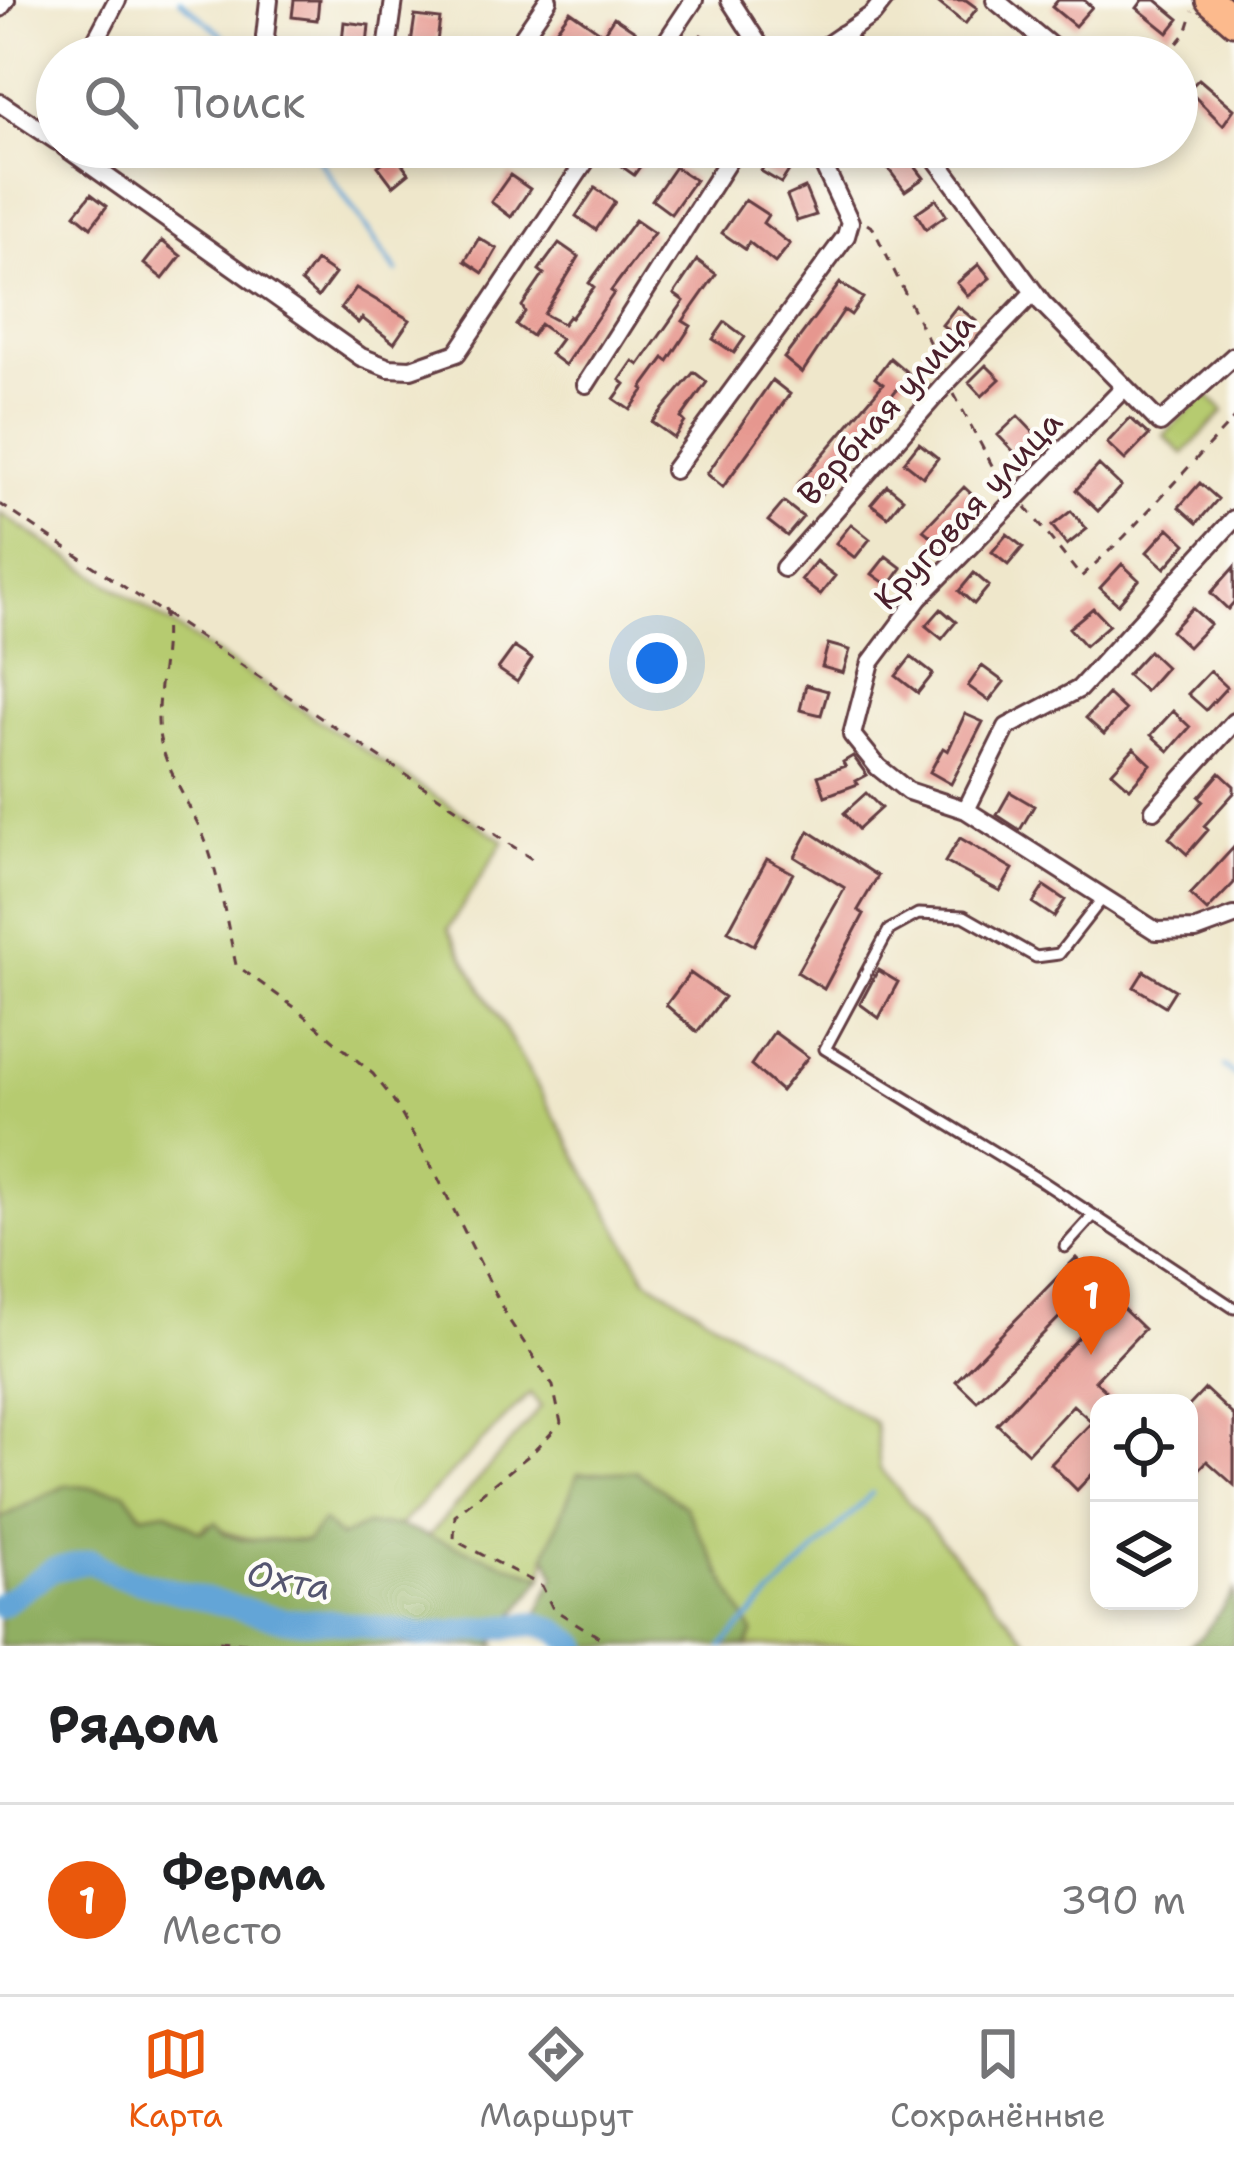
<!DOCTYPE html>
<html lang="ru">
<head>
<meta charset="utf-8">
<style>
  body { margin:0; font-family:"Shantell Sans",sans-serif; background:#f6f6f6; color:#202124 }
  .controls { position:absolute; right:36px; bottom:36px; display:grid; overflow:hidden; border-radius:24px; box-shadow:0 6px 18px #0003 }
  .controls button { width:108px; height:108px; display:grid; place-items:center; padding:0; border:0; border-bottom:3px solid #e0e0e0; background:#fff; color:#202124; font:60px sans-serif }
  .you { position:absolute; left:657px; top:663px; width:42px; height:42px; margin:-30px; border:9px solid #fff; border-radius:50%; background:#1a73e8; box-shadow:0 0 0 18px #1a73e833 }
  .badge { display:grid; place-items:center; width:78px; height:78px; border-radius:50%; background:#ea580c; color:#fff; font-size:39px; font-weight:700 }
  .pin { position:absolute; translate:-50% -99px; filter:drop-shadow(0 3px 6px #0008) }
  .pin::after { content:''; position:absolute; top:63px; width:42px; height:36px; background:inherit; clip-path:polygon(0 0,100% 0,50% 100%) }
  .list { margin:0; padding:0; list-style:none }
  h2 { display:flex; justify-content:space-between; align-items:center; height:156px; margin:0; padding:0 48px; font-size:51px }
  h2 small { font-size:39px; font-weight:400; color:#757577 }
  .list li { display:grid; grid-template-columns:78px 1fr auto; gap:36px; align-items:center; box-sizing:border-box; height:192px; padding:0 48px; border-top:3px solid #e0e0e0 }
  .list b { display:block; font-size:45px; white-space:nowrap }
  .list p { margin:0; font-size:39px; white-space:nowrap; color:#757577 }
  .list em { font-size:39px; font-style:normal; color:#757577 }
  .icon { flex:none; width:66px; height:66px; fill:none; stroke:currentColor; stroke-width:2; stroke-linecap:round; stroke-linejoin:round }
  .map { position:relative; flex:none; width:1234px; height:1646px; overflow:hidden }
  .search { position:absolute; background:#fff; box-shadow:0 6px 18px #0003; left:36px; right:36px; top:36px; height:132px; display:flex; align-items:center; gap:30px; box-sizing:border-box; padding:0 42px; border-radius:66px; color:#757577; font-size:45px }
  .sheet { height:348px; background:#fff }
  nav { display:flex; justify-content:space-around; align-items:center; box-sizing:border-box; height:168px; border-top:3px solid #e0e0e0; background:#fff; font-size:33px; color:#757577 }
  nav a { display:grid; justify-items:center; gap:6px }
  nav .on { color:#ea580c }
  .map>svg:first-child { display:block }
</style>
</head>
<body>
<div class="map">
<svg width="1234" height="1646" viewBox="0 0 1234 1646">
  <rect width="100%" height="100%" fill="#fdfcf7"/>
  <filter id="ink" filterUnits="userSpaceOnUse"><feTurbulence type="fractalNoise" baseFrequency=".00833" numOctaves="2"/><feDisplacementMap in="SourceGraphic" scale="24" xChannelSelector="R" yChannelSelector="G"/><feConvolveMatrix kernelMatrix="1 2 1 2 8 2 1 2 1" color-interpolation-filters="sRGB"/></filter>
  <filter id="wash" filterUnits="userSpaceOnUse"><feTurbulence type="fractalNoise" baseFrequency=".004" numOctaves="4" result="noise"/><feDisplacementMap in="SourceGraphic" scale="48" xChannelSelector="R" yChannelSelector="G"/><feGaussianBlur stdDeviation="2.7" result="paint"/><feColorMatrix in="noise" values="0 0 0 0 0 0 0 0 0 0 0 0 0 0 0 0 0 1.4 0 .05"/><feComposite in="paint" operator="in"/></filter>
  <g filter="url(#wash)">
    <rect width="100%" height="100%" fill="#efe7cb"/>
    <path fill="#b6cb6f" stroke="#80754d" stroke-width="3" d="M1205,393l19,18 -41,43 -19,-18z
      M0,513l504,328 -56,88 198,349 229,145 5,46 152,177h-285l6,-13 -207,-80 -3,24 -115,-40 113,-130 -11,-14 -131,133c-27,0 -33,3 -57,10 -35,12 -103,7 -134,-12l-8,8 -34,-21 -24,5 -75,-31 -67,33z"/>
    <path fill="#90af62" stroke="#6d6746" stroke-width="3" d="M635,1471l50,35 68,127 -6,13h-186l-26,-27 20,-43 -9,-23 32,-79z
      M67,1485l58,7 17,23 24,-4 34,21 16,-10 9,12 15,5 67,2 16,-20 17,16 26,-12 33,1 144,51 -49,66 2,3h-496v-128z
      M1234,1591v55h-46l15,-11z"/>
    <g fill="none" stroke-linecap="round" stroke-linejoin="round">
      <path stroke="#63a5d7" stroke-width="4.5" d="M180,0l40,33 19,24
        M310,147l87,125
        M1224,1066l10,9
        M722,1646l150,-153"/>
      <path stroke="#63a5d7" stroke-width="24" d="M0,1606l52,-36 39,-9 23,14 170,45 47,1 94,14 111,-11 18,5 24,17"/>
    </g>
    <g id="blocks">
      <path fill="#e6978f" d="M294,0h25l-2,20 -25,-3z
        M935,0h31l11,8 -12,16z
        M1058,0h26l8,7 -17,19 -23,-19z
        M1143,0h13l23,19 -11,14 -31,-25z
        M570,11l33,23 11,-17 21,14 -18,26 -35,-21 -11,16 -21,-14z
        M415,16l25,3 -5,38h-26z
        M344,22l25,3 -2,20 -25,-3z
        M701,35l20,14 -6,8h-30z
        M1199,79l35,30 -11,16 -35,-35z
        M624,147h30l-20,28 -20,-14z
        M777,147l26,2 -22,34 -20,-12z
        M872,147h28l24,31 -19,13z
        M394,153l15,20 -16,13 -15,-20z
        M675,167l20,13 -24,34 -19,-14z
        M510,175l20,14 -19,28 -20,-15z
        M595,188l20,14 -19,28 -20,-14z
        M805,188l11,27 -19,6 -10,-25z
        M91,194l16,12 -16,21 -16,-13z
        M936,199l10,16 -20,14 -10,-16z
        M745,200l23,15 -5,8 27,21 -15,19 -26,-21 -4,7 -23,-16z
        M635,220l19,13 -43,58 3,2 -49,72 -15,-11 11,-15 -21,-15 -8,12 -16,-11 9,-13 -3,-6 22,-32 -5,-4 20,-27 20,14 -35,57 19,10 6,-8 2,2 23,-31 -5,-4z
        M479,238l18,11 -14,24 -18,-12z
        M162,241l19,15 -18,23 -19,-15z
        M697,260l19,14 -33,47 8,5 -23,35 -4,-3 -22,30 2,2 -14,20 -16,-11 11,-15 -5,-4 13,-19 6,4 45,-64 -10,-7z
        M316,261l19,13 -17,23 -17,-15z
        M979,264l11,14 -22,18 -11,-13z
        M840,283l23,15 -12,17 -7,-5 -42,63 -18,-15z
        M356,288l54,32 -16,23 -32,-25 -4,5 -17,-15z
        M957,306l19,15 -15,19 -19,-15z
        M725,322l20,15 -11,16 -21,-14z
        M890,358l19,16 -28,35 8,6 -72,84 -19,-15 85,-100 -8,-6z
        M986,365l14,14 -18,17 -13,-14z
        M694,372l13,10 -26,36 4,4 -11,16 -22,-16z
        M772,380l18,14 -67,93 -16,-13z
        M1018,416l19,20 -20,19 -19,-20z
        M1130,418l19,17 -24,25 -18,-17z
        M919,443l19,15 -15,19 -19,-15z
        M1099,465l22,21 -23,25 -22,-21z
        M1200,483l18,16 -21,24 -18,-16z
        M887,485l16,13 -15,19 -17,-13z
        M964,487l15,14 -23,23 -14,21 -19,-15z
        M784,502l19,15 -16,19 -19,-15z
        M1071,511l16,18 -20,16 -15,-19z
        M851,524l19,15 -15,19 -19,-15z
        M1169,528l17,16 -21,24 -18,-16z
        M1007,534l16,13 -15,18 -16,-13z
        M886,556l16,12 -13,18 -17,-12z
        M816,561l19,15 -15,19 -19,-15z
        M1122,564l17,16 -21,24 -18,-16z
        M1234,567v35l-6,7 -17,-16z
        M974,573l15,13 -15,18 -15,-13z
        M1093,608l16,17 -24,21 -16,-18z
        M1192,608l18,16 -22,23 -17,-16z
        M941,609l15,13 -14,17 -16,-13z
        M828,644l22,6 -7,23 -21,-6z
        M514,647l18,12 -15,23 -19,-13z
        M1149,651l17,16 -21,24 -18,-16z
        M911,657l22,17 -15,19 -22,-17z
        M982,666l22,16 -15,19 -21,-15z
        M1210,671l17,16 -21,23 -18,-16z
        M806,685l22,6 -7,24 -21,-5z
        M1108,694l17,16 -21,24 -18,-16z
        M1173,711l17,16 -21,24 -18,-16z
        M965,714l18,8 -32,62 -21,-12 13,-24 5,3z
        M1134,748l17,16 -21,24 -18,-16z
        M853,756l14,19 -11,6 2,3 -33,12 -7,-20 27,-10 -2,-4z
        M1220,773l14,13v7l-30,33 4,4 -21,24 -18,-16 34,-37 -4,-4z
        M1010,792l24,14 -14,24 -23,-15z
        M866,793l15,15 -23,21 -14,-16z
        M809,831l69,45 -20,34 6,4 -40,75 -27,-17 48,-84 -50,-31z
        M960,838l53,31 -13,22 -55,-29z
        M1234,847v36l-27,28 -17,-16z
        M767,859l26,14 -39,72 -26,-14z
        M1044,886l21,14 -11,17 -21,-14z
        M878,970l20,12 -19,36 -19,-14z
        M1144,971l31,19 -10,16 -31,-19z
        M690,973l34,24 -27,35 -31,-27z
        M774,1032l34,25 -27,34 -30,-26z
        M1076,1258l21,21 -120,122 -21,-20z
        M1114,1300l30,29 -49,52 24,22h-20v64l-22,23 -26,-26 41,-42 -19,-17 -45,48 -31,-29z
        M1205,1389l29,27v69l-27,-24 -18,19v-74z"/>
    </g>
  </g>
  <g filter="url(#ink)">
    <use href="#blocks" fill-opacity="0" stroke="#633d43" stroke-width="3"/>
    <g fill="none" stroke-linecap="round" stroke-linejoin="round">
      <defs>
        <path id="lane" d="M1102,899l-43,55 -23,3 -72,-41 -46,-2 -29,16 -64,119 218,133 191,126
          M1065,1247l28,-31"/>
        <path id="street" d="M269,0l-4,37 11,20
          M730,0l37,57
          M995,0l69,57
          M0,8l6,-8
          M843,34l17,23
          M87,57l30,-57
          M386,57l8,-57
          M509,57l39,-57
          M656,57l38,-57
          M810,57l63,-43 11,-14
          M0,103l57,38
          M65,147l296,210 28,11 22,1 46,-16 138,-206
          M927,147l115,156 118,120 74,-67
          M586,384l151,-237
          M1124,388l-205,210 -48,64 -19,73 26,32 30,24 58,19 190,121 40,-1 38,-14
          M674,470l172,-234 4,-14 -35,-75
          M784,568l164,-187 86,-89
          M966,810l41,-83 72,-38 155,-170
          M1154,810l80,-88"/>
        <path id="primary" d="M1210,0l24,21"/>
      </defs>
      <use href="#lane" stroke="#633d43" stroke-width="15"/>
      <use href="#street" stroke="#633d43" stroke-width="22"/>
      <use href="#primary" stroke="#633d43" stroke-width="33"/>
      <path stroke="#633d43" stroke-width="3" stroke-dasharray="9 9" stroke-linecap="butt" d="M1166,57l20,-24 7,-22
        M867,224l6,4 67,136
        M954,394l49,92
        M0,504l532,355
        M1026,507l55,70 43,-40 110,-119
        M163,610c7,45 -11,89 -3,129 8,36 31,66 45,101 15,40 22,84 31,125l61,44 76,65 19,24 45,78 70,141 46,69 8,37 -28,29 -78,63 -1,25 88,46 11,23 49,30 4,7
        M202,1646l16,-5 73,5"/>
      <use href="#lane" stroke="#fff" stroke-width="9"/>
      <use href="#street" stroke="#fff" stroke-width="16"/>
      <use href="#primary" stroke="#fcba8d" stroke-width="27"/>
    </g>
  </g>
  <g text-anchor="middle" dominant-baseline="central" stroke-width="9" stroke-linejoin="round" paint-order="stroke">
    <g font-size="33" fill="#4a1f2b" stroke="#fdfcf7">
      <text transform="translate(886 409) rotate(-48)">Вербная улица</text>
      <text transform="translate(968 510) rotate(-47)">Круговая улица</text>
    </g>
    <g font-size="36" font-style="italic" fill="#545570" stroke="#fdfcf7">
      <text transform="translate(289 1580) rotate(11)">Охта</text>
    </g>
  </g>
</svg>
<div class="controls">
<button><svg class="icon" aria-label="locate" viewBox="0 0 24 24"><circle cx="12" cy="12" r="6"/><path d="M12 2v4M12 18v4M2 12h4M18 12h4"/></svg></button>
<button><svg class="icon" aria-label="layers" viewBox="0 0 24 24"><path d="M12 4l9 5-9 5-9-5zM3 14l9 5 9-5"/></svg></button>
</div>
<div class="you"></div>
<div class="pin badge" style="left:1091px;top:1355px">1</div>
<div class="search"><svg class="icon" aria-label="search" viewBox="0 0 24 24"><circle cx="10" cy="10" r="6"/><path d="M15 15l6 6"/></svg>Поиск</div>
</div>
<section class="sheet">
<h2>Рядом<small></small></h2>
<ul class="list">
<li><span class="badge">1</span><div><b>Ферма</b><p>Место</p></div><em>390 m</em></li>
</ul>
</section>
<nav>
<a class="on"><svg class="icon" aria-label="map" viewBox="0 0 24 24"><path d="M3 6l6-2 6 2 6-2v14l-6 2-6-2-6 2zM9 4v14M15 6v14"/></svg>Карта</a>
<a><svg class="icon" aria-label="directions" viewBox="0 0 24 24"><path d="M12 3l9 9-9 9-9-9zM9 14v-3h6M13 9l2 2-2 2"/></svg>Маршрут</a>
<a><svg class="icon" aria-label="saved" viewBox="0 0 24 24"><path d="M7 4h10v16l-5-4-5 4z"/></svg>Сохранённые</a>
</nav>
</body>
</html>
